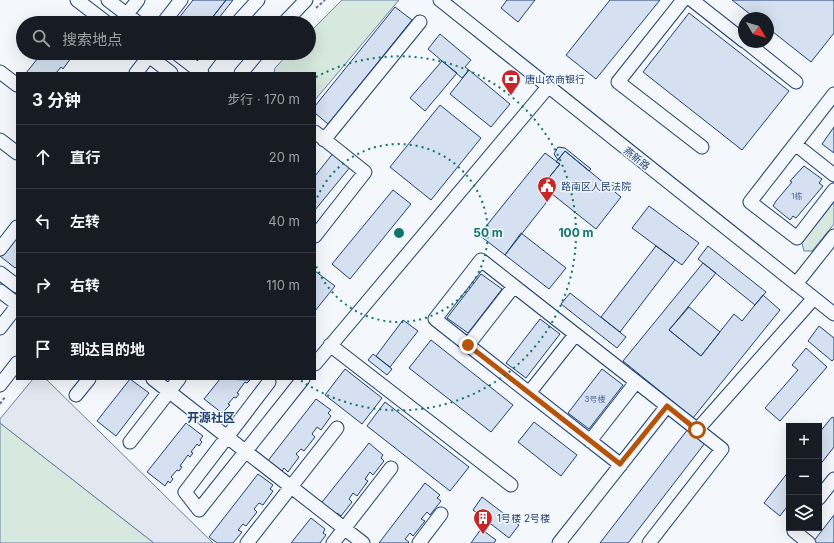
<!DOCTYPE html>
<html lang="zh">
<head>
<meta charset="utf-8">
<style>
  body { margin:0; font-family:Inter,"Noto Sans SC",sans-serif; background:#242831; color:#f1f3f6 }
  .controls { position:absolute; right:12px; bottom:12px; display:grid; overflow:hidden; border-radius:0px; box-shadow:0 4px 16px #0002 }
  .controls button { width:36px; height:36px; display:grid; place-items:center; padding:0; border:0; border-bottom:1px solid #363941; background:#171b24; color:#f1f3f6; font:20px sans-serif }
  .compass { position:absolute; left:738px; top:12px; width:36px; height:36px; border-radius:50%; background:#171b24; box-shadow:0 4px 16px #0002; rotate:128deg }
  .stop { position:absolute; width:12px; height:12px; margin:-9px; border:3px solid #b45309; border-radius:50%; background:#fff }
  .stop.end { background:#b45309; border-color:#fff; box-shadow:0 1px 4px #0008 }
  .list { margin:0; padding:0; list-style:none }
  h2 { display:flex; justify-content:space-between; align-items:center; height:52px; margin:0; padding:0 16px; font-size:17px }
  h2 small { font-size:13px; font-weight:400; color:#9ea1a6 }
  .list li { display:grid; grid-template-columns:26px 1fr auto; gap:12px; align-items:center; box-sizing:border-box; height:64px; padding:0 16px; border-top:1px solid #363941 }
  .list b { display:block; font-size:15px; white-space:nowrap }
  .list em { font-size:13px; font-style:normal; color:#9ea1a6 }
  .icon { flex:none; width:22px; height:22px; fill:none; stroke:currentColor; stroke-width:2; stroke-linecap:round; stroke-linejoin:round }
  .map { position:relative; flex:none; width:834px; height:543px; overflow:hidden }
  .search { position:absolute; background:#171b24; box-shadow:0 4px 16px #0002; left:16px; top:16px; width:300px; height:44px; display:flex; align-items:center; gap:10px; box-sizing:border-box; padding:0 14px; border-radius:22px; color:#9ea1a6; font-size:15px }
  .panel { position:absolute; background:#171b24; box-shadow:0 4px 16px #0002; left:16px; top:72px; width:300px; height:308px; border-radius:0px }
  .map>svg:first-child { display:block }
</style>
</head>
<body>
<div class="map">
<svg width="834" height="543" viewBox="0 0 834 543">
  <rect width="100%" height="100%" fill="#f4f7fb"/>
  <path fill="#d7e8df" stroke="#687fa3" d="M342,0h57l-84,100v-27h-41l1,-5 14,-15h20v-20z
    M834,202v22l-22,27h-8l-2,-8z
    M0,423l154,120h-154z"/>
  <path fill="#e3e8f0" stroke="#687fa3" d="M33,379h13l167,164h-59l-154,-120v-4z"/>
  <path fill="#d5e0f0" stroke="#1d3f73" d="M193,0h33l-18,23h-33z
    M226,0h7l-18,23h-7z
    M507,0h28l-17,22 -17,-14z
    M610,0h50l-64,79 -30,-24z
    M732,0h102v33l-23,29 -43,-34v-10h-13z
    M395,7l17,13 -84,104 -13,-11v-7z
    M689,13l100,78 -47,59 -99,-78z
    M71,17l8,6h-13z
    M440,34l31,26 -6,7 4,3 -7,8 -34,-29z
    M42,53h30l-3,3 2,2 -8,11 -2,-2 -5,6h-30z
    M442,61l15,12 -32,38 -15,-13z
    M469,70l41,34 -19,23 -41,-33z
    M440,105l41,33 -50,62 -41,-33z
    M834,127v26l-12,-9z
    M558,147l7,1 26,21 -2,2 -24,-20 -7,9 -4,-6z
    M565,151l56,46 -25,32 -54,-43 18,-22 -4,-2z
    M334,152l17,14 -36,44v-34z
    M545,153l15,11 -18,22 11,8 -48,61 -26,-20z
    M804,166l18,13 -3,4 4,3 -27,32 -3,-2 -3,4 -17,-14 3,-5 16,-19 -2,-1z
    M393,190l18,14 -61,75 -18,-15z
    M649,206l50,37 -17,22 -50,-37z
    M17,230v36l-2,2 -15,-12v-5z
    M521,233l45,35 -17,21 -44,-34z
    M656,246l19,14 -55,72 -19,-15z
    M708,246l58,46 -11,13 -57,-46z
    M703,263l13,10 -47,57 32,26 33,-42 8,7 21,-26 17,15 -87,108 -70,-57z
    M315,271l20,15 -20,25z
    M481,274l21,15 -34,44 -21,-15z
    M570,293l56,44 -9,11 -56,-44z
    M689,307l31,25 -19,24 -32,-26z
    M540,319l20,15 -34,44 -20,-15z
    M403,320l15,11 -28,36 -14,-11z
    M819,326l15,12v21l-2,2 -24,-20z
    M431,340l82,65 -22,27 -82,-64z
    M806,348l21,19 -47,54 -15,-13 33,-38 -6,-5z
    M373,354l19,15 -5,6 -19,-15z
    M345,369l37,29 -20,26 -37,-29z
    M602,369l21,16 -34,44 -21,-16z
    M130,379l19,14 -33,43 -19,-15z
    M220,379l30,1 -3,3 -2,-1 -8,11 2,1 -3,4 -2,-1 -6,7 2,1 -8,8 -18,-14z
    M316,399l15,11 -3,3 3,3 -10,14 -4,-3 -5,7 3,3 -11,14 -3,-2 -5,5 3,3 -11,15 -4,-4 -3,5 -14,-11z
    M385,402l84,65 -19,24 -83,-65z
    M832,417l2,1v29l-15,19v-33z
    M534,422l43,33 -16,21 -43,-34z
    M186,423l17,13 -3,4 2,2 -3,4 -2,-2 -6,8 2,1 -3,4 -2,-2 -8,11 2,1 -3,4 -2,-1 -6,7 2,2 -3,4 -2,-2 -3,5 -18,-14z
    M688,429l17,14 -77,100h-28z
    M369,443l14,12 -2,3 3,3 -11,14 -3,-3 -5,7 3,2 -11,15 -4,-3 -4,6 3,3 -11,14 -4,-3 -3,4 -15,-11z
    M789,471v33l-9,12 -16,-13z
    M258,474l15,11 -3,4 3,2 -10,14 -4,-2 -5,6 3,3 -11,14 -3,-2 -5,6 4,2 -9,11h-16l-8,-6z
    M425,483l15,12 -3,3 4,3 -11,14 -3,-3 -6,7 4,2 -12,15 -3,-3 -5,6 4,3 -1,1h-29z
    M482,497l37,28 -10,13 -36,-28z
    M834,515v28h-20l-1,-1z
    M311,518l14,11 -2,4 3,2 -6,8h-29z
    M481,529l15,11 -2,3h-23z"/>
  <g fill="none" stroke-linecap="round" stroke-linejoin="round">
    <defs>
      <path id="minor" d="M77,0l30,23
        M108,0l30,23
        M440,0l394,314
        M683,0l-65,82 84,65
        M692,0l52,41
        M127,14l11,-14
        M163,23l18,-23
        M237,23l21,-23
        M284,23l22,-23
        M746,42l50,40
        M145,53l26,20
        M176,53l26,20
        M0,72l17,13
        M136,73l13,-17
        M197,73l15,-20
        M241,73l17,-20
        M834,94l-84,108 47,36 37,-48
        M315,132l50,40 -50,64
        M0,140l17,13
        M324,140l96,-118
        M795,144l39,31
        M0,249l17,-22
        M0,273l17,13
        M796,284l38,-48
        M0,291l17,13
        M0,328l17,-22
        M330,345l181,140
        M468,345l-33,-26 46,-59 33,26
        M315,364l233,-277
        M153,379l210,164
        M269,382l-84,110 14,18 104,-131
        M0,385l17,-22
        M529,393l46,-58
        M76,395l13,-16
        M697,430l117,-132
        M590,441l46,-59
        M130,442l49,-63
        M621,465l-153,-120 46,-59 208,163 -73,94
        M819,498l15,-19
        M796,528l-2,3 15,12
        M247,543l90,-115
        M333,543l58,-75
        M419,543l22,-29
        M559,543l108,-137"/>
    </defs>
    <use href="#minor" stroke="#1d3f73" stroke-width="15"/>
    <path stroke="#5e769c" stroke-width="2" stroke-dasharray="3 2" stroke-linecap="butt" d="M316,8l9,-8
      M0,404l5,-7"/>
    <use href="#minor" stroke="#f4f7fb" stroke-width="13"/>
  </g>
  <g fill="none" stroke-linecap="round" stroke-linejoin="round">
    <path stroke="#b45309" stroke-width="5" d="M468,345l152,119 47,-58 30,24"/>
  </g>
  <g fill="none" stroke="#0f766e" stroke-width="2" stroke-dasharray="2 4">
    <path d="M315 203A89 89 0 1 1 315 263"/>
    <path d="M316 77A177 177 0 1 1 300 380"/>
  </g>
  <defs>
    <symbol id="bank-pin" viewBox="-11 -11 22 30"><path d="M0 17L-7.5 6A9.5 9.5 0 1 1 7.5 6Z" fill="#c62828" stroke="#f4f7fb"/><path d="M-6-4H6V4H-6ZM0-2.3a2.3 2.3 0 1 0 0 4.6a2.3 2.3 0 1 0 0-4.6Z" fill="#fff"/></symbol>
    <symbol id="civic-pin" viewBox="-11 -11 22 30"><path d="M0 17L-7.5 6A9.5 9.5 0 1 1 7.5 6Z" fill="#c62828" stroke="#f4f7fb"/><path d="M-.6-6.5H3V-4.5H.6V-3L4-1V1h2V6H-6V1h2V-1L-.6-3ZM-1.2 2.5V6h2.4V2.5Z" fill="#fff"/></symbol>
    <symbol id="building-pin" viewBox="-11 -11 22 30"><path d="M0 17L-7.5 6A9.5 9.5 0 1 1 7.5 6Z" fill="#c62828" stroke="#f4f7fb"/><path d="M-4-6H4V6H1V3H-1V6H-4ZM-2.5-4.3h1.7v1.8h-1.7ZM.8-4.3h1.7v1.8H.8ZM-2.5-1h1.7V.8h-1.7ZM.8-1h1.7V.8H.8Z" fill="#fff"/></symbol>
  </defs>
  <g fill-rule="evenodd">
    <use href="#bank-pin" x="500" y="68" width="22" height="30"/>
    <use href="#civic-pin" x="536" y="175" width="22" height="30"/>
    <use href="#building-pin" x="472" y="507" width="22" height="30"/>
  </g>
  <g text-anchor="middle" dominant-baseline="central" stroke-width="3" stroke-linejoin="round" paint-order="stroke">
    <g font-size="8" fill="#4b6792">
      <text x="797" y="196">1栋</text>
      <text x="595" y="399">3号楼</text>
    </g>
    <g font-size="10" fill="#1d3f73" stroke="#f4f7fb" text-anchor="start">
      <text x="525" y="79">唐山农商银行</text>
      <text x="561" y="186">路南区人民法院</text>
      <text x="497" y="518">1号楼 2号楼</text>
    </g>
    <g font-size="10" fill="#1d3f73" stroke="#f4f7fb">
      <text transform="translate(637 158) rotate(38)">燕新路</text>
    </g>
    <g font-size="12" font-weight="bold" fill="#1d3f73" stroke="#f4f7fb">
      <text x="211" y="417">开源社区</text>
    </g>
  </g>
  <circle cx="399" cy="233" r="6" fill="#0f766e" stroke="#f4f7fb" stroke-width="2"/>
  <g font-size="12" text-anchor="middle" font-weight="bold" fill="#0f766e" stroke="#f4f7fb" stroke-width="3" stroke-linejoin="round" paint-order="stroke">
    <text x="488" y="237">50 m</text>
    <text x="576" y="237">100 m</text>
  </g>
</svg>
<div class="controls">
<button>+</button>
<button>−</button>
<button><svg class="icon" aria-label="layers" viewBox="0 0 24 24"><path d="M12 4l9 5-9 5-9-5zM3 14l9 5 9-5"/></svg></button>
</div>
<svg class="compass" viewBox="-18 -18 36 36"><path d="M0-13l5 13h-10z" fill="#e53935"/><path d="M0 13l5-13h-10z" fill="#9ea1a6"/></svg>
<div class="stop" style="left:697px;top:430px"></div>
<div class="stop end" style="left:468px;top:345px"></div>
<div class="search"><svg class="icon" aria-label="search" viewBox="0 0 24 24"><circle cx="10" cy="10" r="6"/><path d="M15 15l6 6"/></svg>搜索地点</div>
<section class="panel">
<h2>3 分钟<small>步行 · 170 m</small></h2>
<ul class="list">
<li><svg class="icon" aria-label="ahead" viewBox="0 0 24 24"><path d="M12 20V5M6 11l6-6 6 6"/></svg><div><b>直行</b></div><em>20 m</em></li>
<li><svg class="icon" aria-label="left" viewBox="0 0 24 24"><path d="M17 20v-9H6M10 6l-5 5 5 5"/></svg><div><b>左转</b></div><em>40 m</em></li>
<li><svg class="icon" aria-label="right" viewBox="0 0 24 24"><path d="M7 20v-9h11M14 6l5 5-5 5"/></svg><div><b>右转</b></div><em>110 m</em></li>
<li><svg class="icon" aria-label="arrive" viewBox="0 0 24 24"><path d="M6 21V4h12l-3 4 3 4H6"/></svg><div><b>到达目的地</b></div></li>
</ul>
</section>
</div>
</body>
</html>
